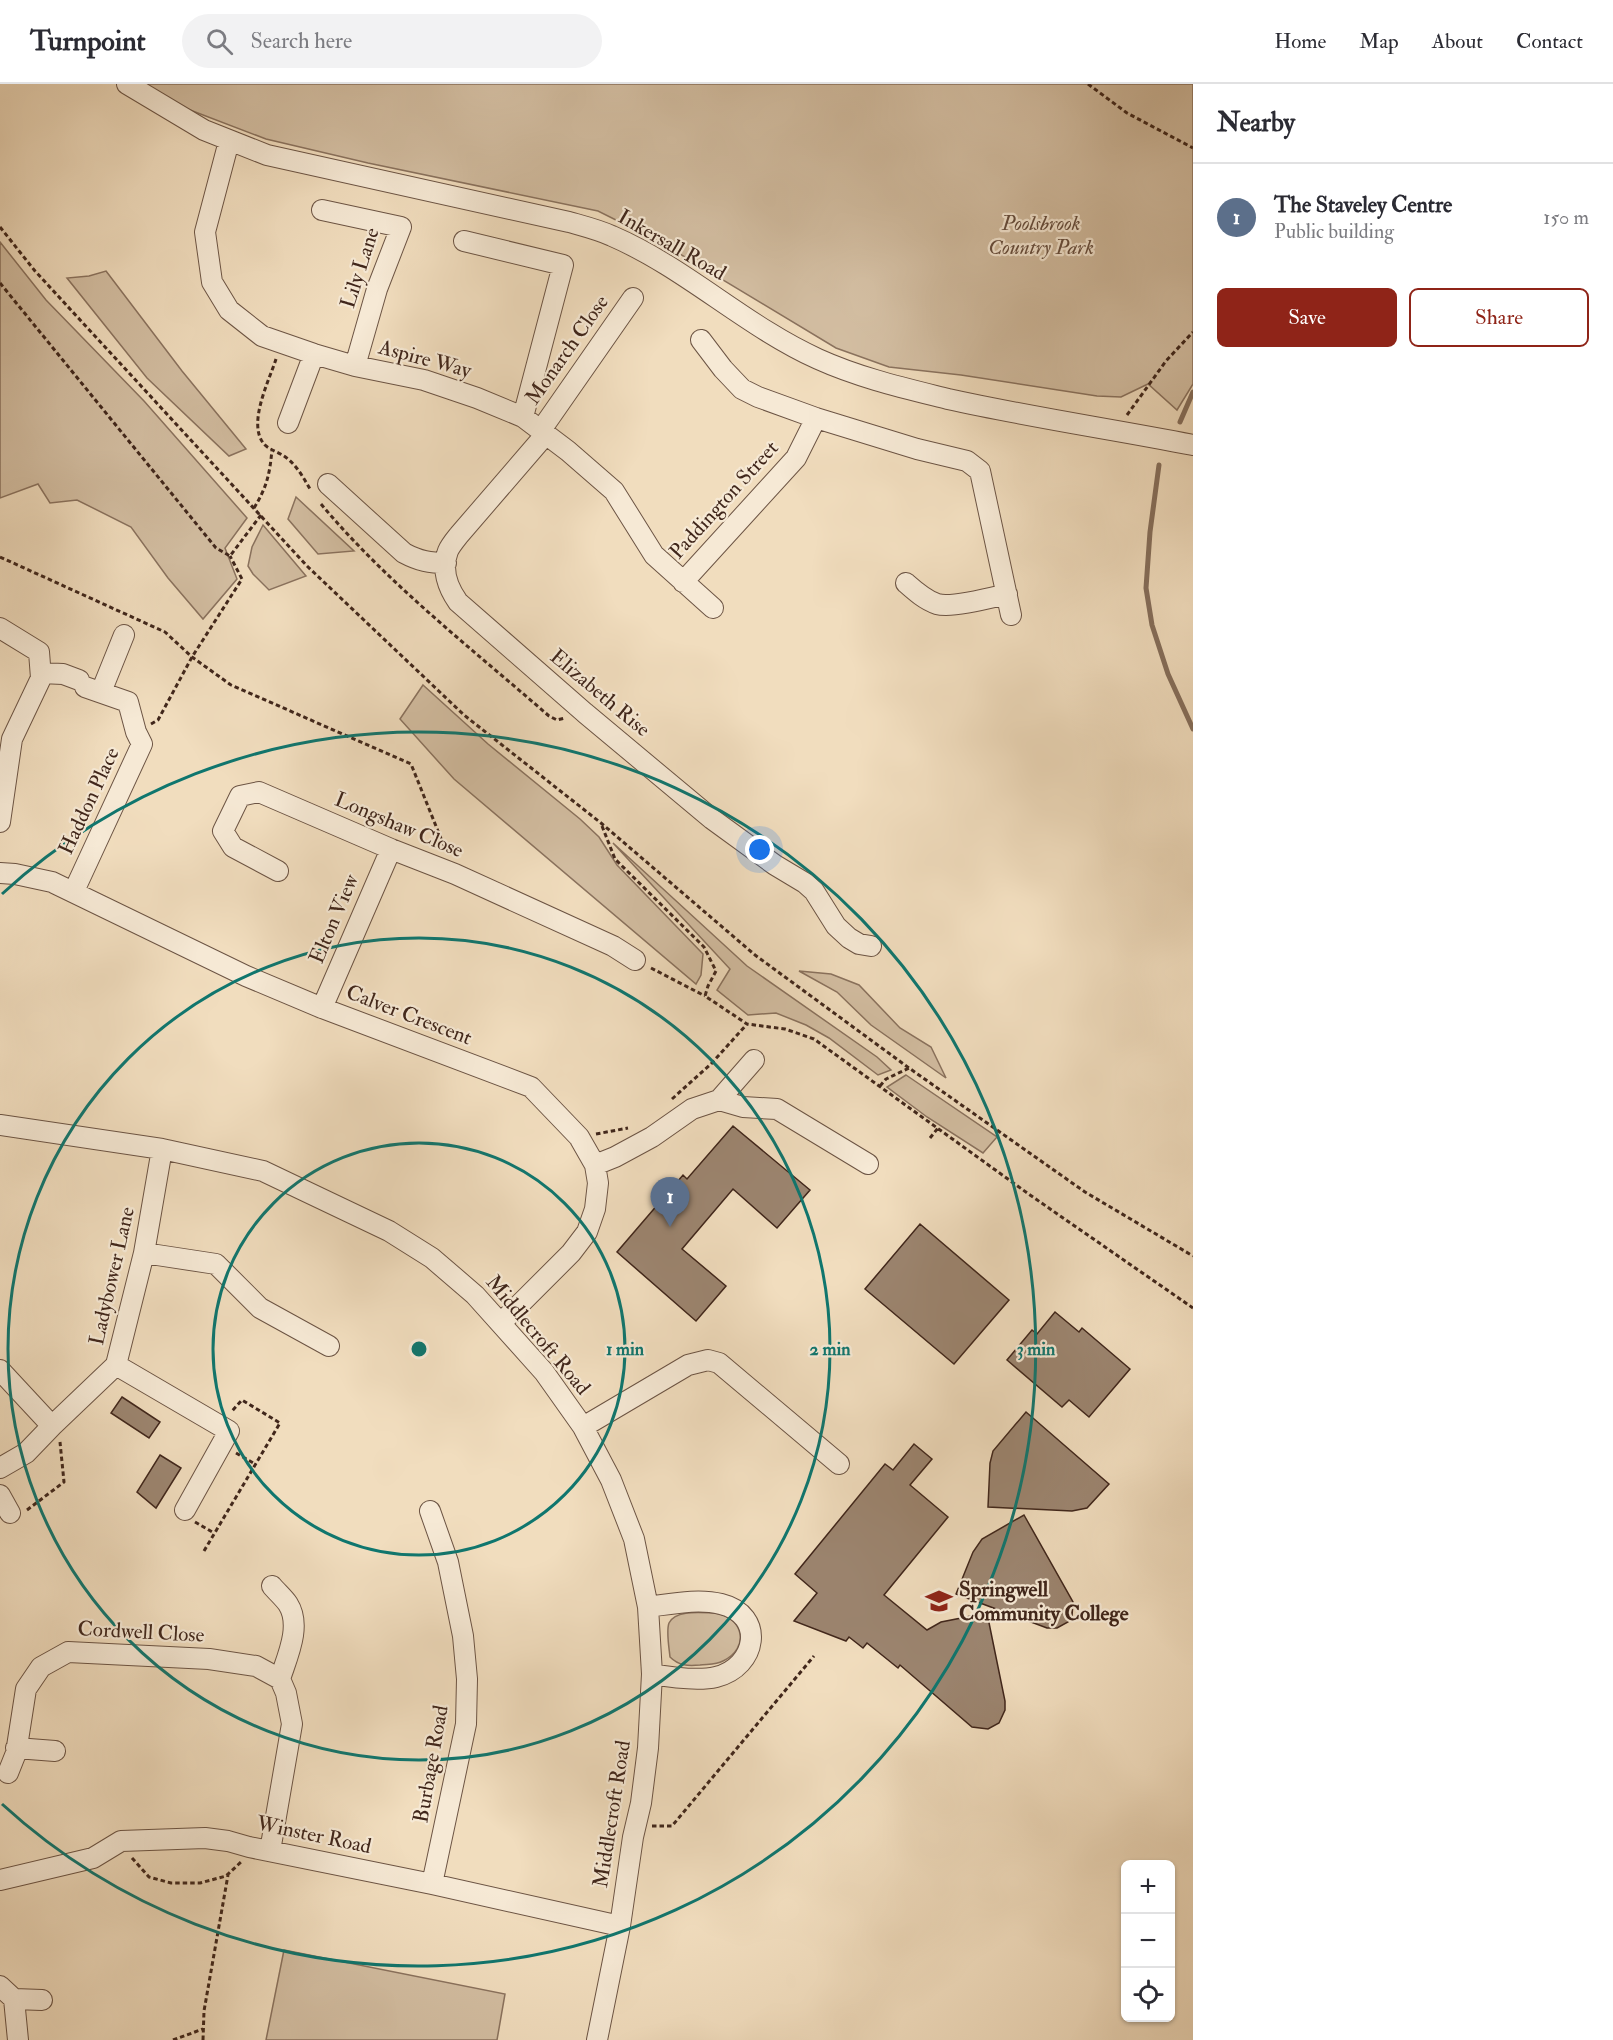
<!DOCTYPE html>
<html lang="en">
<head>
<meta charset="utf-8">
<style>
  body { margin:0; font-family:"IM FELL Double Pica",serif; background:#f2f2f3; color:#2b2b33 }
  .controls { position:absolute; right:18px; bottom:18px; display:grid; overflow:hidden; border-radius:9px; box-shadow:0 2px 4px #0004 }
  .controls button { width:54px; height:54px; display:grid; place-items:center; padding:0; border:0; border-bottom:2px solid #e1e1e2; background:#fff; color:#2b2b33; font:30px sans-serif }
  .you { position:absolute; left:760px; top:766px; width:21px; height:21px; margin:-15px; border:4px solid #fff; border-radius:50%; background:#1a73e8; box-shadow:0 0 0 9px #1a73e833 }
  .badge { display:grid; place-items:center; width:39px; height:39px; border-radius:50%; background:#8f2418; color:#fff; font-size:20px; font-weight:700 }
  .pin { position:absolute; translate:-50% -50px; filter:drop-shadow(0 2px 3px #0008) }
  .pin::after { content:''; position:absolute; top:32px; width:21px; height:18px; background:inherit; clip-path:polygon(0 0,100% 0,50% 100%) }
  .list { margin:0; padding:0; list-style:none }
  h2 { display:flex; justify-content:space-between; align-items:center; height:78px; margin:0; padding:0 24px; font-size:26px }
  h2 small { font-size:20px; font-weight:400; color:#7c7c81 }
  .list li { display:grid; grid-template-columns:39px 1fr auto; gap:18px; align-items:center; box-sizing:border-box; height:108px; padding:0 24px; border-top:2px solid #e1e1e2 }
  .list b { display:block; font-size:22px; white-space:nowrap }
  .list p { margin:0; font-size:20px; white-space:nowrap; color:#7c7c81 }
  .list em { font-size:20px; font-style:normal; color:#7c7c81 }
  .actions { display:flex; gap:12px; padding:18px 24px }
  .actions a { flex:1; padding:14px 0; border:2px solid #8f2418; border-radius:9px; text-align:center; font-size:21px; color:#8f2418 }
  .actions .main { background:#8f2418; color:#fff }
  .icon { flex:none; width:33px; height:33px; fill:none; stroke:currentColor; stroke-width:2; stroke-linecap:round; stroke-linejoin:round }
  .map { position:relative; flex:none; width:1193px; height:1956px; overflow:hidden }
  header { display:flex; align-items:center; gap:36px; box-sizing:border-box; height:84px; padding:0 30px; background:#fff; border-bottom:2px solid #e1e1e2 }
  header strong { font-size:28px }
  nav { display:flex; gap:33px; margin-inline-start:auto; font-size:21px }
  .search { width:420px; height:54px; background:#f2f2f3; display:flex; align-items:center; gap:15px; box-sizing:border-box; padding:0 21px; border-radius:33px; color:#7c7c81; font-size:22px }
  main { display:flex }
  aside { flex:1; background:#fff }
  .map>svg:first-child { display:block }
</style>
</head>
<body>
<header>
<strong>Turnpoint</strong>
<div class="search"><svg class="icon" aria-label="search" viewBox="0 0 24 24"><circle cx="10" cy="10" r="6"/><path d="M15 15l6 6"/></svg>Search here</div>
<nav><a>Home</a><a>Map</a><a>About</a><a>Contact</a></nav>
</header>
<main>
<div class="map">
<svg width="1193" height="1956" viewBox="0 0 1193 1956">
  <rect width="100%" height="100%" fill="#f1ddbe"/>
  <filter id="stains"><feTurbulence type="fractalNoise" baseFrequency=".00333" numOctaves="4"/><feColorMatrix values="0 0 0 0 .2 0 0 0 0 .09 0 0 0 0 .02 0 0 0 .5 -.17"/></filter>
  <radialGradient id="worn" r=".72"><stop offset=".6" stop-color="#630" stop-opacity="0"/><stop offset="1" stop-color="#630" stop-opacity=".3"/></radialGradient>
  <path fill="#d3bea2" stroke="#8a725e" stroke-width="1.5" d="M143,0h1050v300l-16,26 -29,-26 -27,13 -24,-1 -136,-21 -72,-8 -53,-19 -176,-106 -62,-31 -230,-48 -102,-24 -89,-34z
    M0,158l46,58 98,101 103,117 -22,30 12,31 -34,40 -35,-41 -37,-51 -54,-27 -27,3 -12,-19 -38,14z
    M106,187l76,100 64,78 -17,7 -82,-78 -80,-100 22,-2z
    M296,413l58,54 -36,3 -30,-35z
    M263,441l43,51 -37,14 -16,-16 -5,-8 4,-19z
    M423,601l65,59 92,75 19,18 18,28 86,89 -2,21 -5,9 -242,-205 -54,-60z
    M613,759l134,123 130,91 14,13 -13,5 -49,-37 -23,-13 -30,-12 -28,2 -31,-25 13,-21z
    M799,887l32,3 28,11 41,43 31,19 15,31 -75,-53 -34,-33z
    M906,991l91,62 -14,16 -56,-36 -40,-30z
    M715,1529c29,4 35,35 8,48 -7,4 -15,3 -23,4 -12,1 -21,1 -30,-8 -1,-10 -4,-26 -1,-34 7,-14 34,-10 46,-10z
    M284,1866l221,44 -8,46h-231z"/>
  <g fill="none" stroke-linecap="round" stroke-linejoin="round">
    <path stroke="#866f5c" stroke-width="5" d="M1180,338l13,-30
      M1159,381l-9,67 -4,56 6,37 16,49 25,55"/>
  </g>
  <path fill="#9c8570" stroke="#40261b" stroke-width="1.5" d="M733,1042l77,64 -33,38 -44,-39 -51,60 44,37 -30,35 -79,-69 66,-77 4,4z
    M920,1140l89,76 -55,64 -89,-75z
    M1055,1228l24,20 3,-4 48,41 -41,48 -20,-17 -7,7 -55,-47 25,-30 5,4z
    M122,1313l38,25 -11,16 -38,-25z
    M1026,1328l83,72 -22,24 -15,3 -84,-4 2,-44 3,-12z
    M914,1360l18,15 -22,26 38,32 -64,78 43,35 14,-8 46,-9 18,88v9l-6,13 -11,6 -16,-2 -72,-62 -2,3 -31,-25 -4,5 -14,-11 -3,4 -52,-20 23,-28 -22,-19 90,-110 8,6z
    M160,1371l21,13 -25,40 -19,-16z
    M1024,1431l49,87 -1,14 -4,6 -11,6h-10l-91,-34 17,-42 9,-13z"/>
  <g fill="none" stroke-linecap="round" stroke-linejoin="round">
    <defs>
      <path id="minor" d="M127,0l77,46 63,25 302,67c14,4 30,8 43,14 74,32 133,90 206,123 42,19 86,29 130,40 81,18 163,30 245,46
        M229,57l-24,91 7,50 17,28 33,26 52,18 41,12 69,14 53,18 46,19 45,34 46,40 40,64 59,53
        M322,126l79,17 -24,62 -22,77
        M464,157l99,24 -40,152
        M701,256l22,29 19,20 16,8 58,21 101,31 50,12 13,10 31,144
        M288,339l26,-69
        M541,346l92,-132
        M546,350l-87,101c-4,5 -9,11 -11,16 -7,18 0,37 10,51l127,111 127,106 63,46 30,18 9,8 22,35 13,12 10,6 12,2
        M328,400l76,69c15,8 26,10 42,10
        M683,498l113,-124 20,-40
        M906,499c9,8 19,17 31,21 15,4 53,-6 70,-10
        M0,544l39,24 2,26 -29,61 -12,83
        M41,589l22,1 16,6
        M101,608l23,-57
        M278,787l-45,-24 -10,-16 17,-35 19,-4 132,57 64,25 158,72 22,14
        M0,789l15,1 37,8 194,94 76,32 209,79 48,50 16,28 3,18 -3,26 -8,23 -16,21 -70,70
        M74,807l68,-147 -6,-12 -8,-30 -43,-15
        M322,924l69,-159
        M719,1016l24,7 34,2 91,55
        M0,1041l162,24 101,22 126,60 43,27 43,37 69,77 39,55 28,53 23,59 14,68 4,67 -4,74 -7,55 -8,34 -13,89 -23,114
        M595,1081l20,-8 37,-20 40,-28 27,-9 35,-40
        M144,1169l72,11 44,44 69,38
        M116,1281l113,66 -44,79
        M0,1286l52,56
        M583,1343l105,-62 20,-5 11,3 120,101
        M0,1384l26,-15 26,-27 64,-61 28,-112 18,-104
        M0,1411l10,18
        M430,1427l18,51 15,74 4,43 -1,45 -34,160
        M272,1502c5,6 12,12 16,18 14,22 -1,53 -8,75
        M648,1523c23,-3 50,-9 73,-3 45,11 36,63 -5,73 -17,4 -47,0 -64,-3
        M16,1664l39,3
        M8,1689l8,-20 10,-64 15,-22 27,-15 141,7 47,7 24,13 6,14 6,31 -22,127
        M0,1796l93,-22 28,-17 84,-3 23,3 21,6 183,37 188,42
        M0,1902l14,13 28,1
        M14,1915l4,41"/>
    </defs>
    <use href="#minor" stroke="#6c5444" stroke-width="22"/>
    <path stroke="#40261b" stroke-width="3" stroke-dasharray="4.5 3" stroke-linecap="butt" d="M1088,0l39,29 66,35
      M0,143l35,44 272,295 157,149 137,108 154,132 154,113 176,124 108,64
      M0,199l216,265 14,8 31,-41
      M276,275c-7,22 -29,65 -12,85 4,5 14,8 20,12 12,8 19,21 26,33
      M1127,331l39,-54 27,-29
      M321,420c66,79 150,144 228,212l8,4 8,-2
      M254,424c13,-21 16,-35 18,-59
      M0,473l165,75 27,25 39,28 180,79 35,87
      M151,640l7,-4 34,-63 50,-78 -12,-23
      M602,742l13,33 89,88 12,24 -8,15 -3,10 42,28 38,5 29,10 216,156 163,113
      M651,884l54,28
      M880,1002l6,-7 23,-11
      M672,1015l39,-35 36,-40
      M596,1050l32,-6
      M930,1054l8,-10
      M236,1369l19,11
      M27,1426l37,-28 -4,-40
      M195,1438l19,11
      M204,1467l76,-128 -38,-23 -10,11
      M652,1742h20l142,-170
      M132,1774l17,19 22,6h29l26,-7 15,-14
      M173,1956l30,-11
      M203,1956l1,-29 24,-136"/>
    <use href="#minor" stroke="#f6e9d5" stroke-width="20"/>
  </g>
  <g fill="none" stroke="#0f766e" stroke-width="3">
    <circle cx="419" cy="1265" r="206"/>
    <circle cx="419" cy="1265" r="411"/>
    <path d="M2 810A617 617 0 1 1 2 1720"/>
  </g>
  <defs>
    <symbol id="school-bare" viewBox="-9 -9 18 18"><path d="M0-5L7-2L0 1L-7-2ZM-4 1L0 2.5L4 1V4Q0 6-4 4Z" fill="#8f2418" stroke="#f6e9d5" stroke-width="2.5" paint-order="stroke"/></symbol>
  </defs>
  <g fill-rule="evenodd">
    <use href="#school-bare" x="920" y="1498" width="38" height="38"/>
  </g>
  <g text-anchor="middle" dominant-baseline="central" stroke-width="4.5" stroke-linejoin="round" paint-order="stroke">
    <g font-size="21" font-style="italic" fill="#654c3d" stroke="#f6e9d5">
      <text x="1041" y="139">Poolsbrook<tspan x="1041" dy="24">Country Park</tspan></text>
    </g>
    <g font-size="21" fill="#40261b" stroke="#f6e9d5">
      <text transform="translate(672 161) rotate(30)">Inkersall Road</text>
      <text transform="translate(360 184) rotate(-72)">Lily Lane</text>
      <text transform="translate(567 266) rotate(-55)">Monarch Close</text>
      <text transform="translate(425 275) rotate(15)">Aspire Way</text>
      <text transform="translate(724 416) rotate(-48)">Paddington Street</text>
      <text transform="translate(600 609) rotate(40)">Elizabeth Rise</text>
      <text transform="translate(89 717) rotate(-65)">Haddon Place</text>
      <text transform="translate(399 741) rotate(23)">Longshaw Close</text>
      <text transform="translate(334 835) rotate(-67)">Elton View</text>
      <text transform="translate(409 931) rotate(21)">Calver Crescent</text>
      <text transform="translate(112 1192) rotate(-77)">Ladybower Lane</text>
      <text transform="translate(538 1251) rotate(50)">Middlecroft Road</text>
      <text transform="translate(141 1548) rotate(3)">Cordwell Close</text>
      <text transform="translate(431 1680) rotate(-80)">Burbage Road</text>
      <text transform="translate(612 1730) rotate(-81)">Middlecroft Road</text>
      <text transform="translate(314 1751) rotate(12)">Winster Road</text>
    </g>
    <g font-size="21" font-weight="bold" fill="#40261b" stroke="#f6e9d5" text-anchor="start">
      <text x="959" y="1505">Springwell<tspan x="959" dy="24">Community College</tspan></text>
    </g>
  </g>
  <circle cx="419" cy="1265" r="9" fill="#0f766e" stroke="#f6e9d5" stroke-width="3"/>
  <g font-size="18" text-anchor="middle" font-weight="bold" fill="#0f766e" stroke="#f6e9d5" stroke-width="4.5" stroke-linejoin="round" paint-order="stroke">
    <text x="625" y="1271">1 min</text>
    <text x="830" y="1271">2 min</text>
    <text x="1036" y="1271">3 min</text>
  </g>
  <rect width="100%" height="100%" filter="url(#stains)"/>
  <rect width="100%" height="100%" fill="url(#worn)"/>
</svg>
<div class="controls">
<button>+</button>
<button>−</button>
<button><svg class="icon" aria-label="locate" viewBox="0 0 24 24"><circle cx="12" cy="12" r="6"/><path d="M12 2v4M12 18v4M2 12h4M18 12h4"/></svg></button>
</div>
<div class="you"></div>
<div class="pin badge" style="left:670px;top:1143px;background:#5c6f8a">1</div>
</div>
<aside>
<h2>Nearby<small></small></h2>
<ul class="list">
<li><span class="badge" style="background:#5c6f8a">1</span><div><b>The Staveley Centre</b><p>Public building</p></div><em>150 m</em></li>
</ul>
<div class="actions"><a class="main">Save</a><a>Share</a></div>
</aside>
</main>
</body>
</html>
